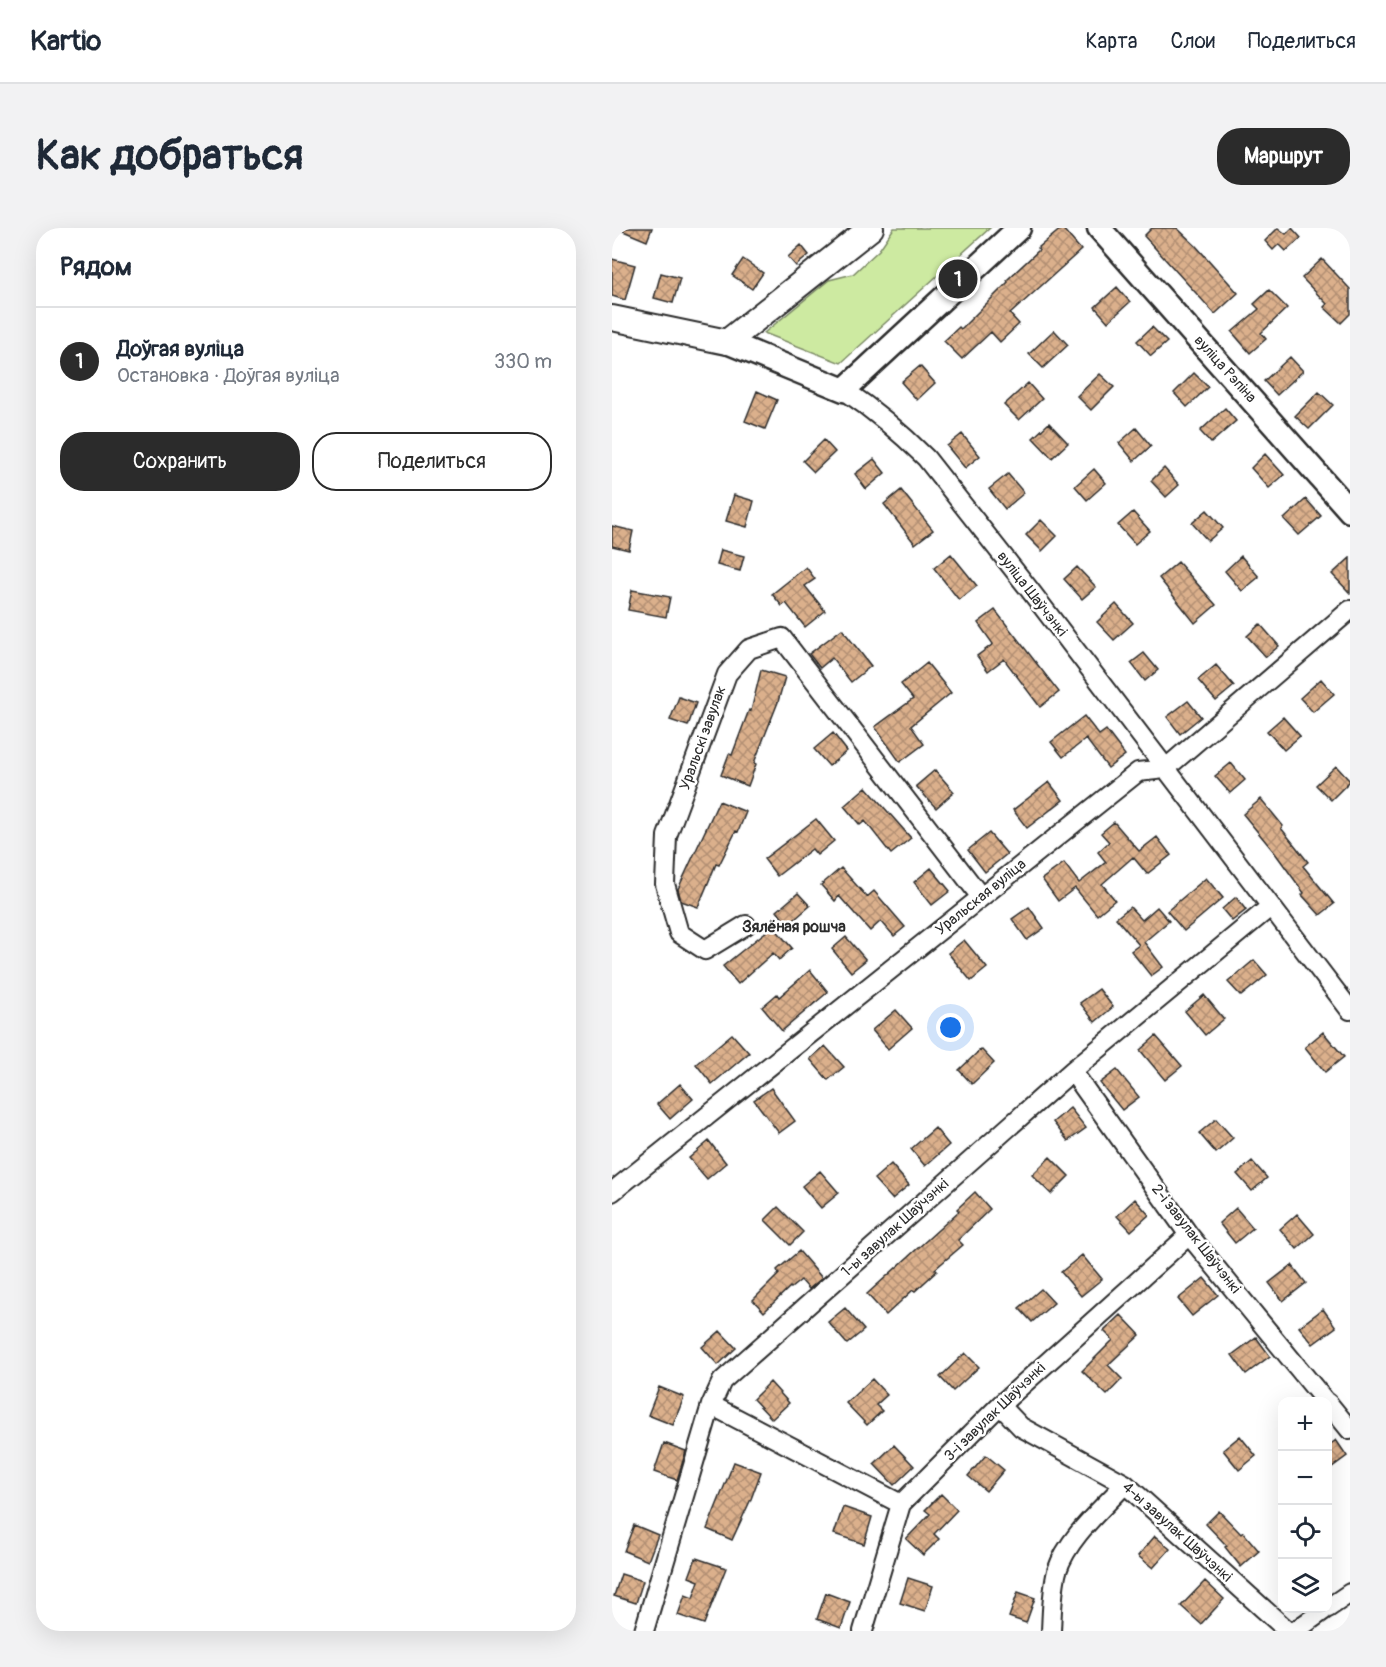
<!DOCTYPE html>
<html lang="ru">
<head>
<meta charset="utf-8">
<style>
  body { margin:0; font-family:Pangolin,sans-serif; background:#f2f2f3; color:#1f2937 }
  .controls { position:absolute; right:18px; bottom:18px; display:grid; overflow:hidden; border-radius:12px; box-shadow:0 6px 24px #0002 }
  .controls button { width:54px; height:54px; display:grid; place-items:center; padding:0; border:0; border-bottom:2px solid #e0e1e3; background:#fff; color:#1f2937; font:30px sans-serif }
  .you { position:absolute; left:339px; top:800px; width:21px; height:21px; margin:-15px; border:4px solid #fff; border-radius:50%; background:#1a73e8; box-shadow:0 0 0 9px #1a73e833 }
  .badge { display:grid; place-items:center; width:39px; height:39px; border-radius:50%; background:#2b2b2b; color:#fff; font-size:20px; font-weight:700 }
  .pin { position:absolute; translate:-50% -50%; border:3px solid #fff; box-shadow:0 2px 6px #0006 }
  .list { margin:0; padding:0; list-style:none }
  h2 { display:flex; justify-content:space-between; align-items:center; height:78px; margin:0; padding:0 24px; font-size:26px }
  h2 small { font-size:20px; font-weight:400; color:#747a83 }
  .list li { display:grid; grid-template-columns:39px 1fr auto; gap:18px; align-items:center; box-sizing:border-box; height:108px; padding:0 24px; border-top:2px solid #e0e1e3 }
  .list b { display:block; font-size:22px; white-space:nowrap }
  .list p { margin:0; font-size:20px; white-space:nowrap; color:#747a83 }
  .list em { font-size:20px; font-style:normal; color:#747a83 }
  .actions { display:flex; gap:12px; padding:18px 24px }
  .actions a { flex:1; padding:14px 0; border:2px solid #2b2b2b; border-radius:24px; text-align:center; font-size:21px; color:#2b2b2b }
  .actions .main { background:#2b2b2b; color:#fff }
  .icon { flex:none; width:33px; height:33px; fill:none; stroke:currentColor; stroke-width:2; stroke-linecap:round; stroke-linejoin:round }
  .map { position:relative; flex:none; width:738px; height:1403px; overflow:hidden; border-radius:24px }
  header { display:flex; align-items:center; gap:36px; box-sizing:border-box; height:84px; padding:0 30px; background:#fff; border-bottom:2px solid #e0e1e3 }
  header strong { font-size:28px }
  nav { display:flex; gap:33px; margin-inline-start:auto; font-size:21px }
  .intro { display:flex; align-items:center; justify-content:space-between; box-sizing:border-box; height:144px; padding:0 36px }
  h1 { margin:0; font-size:42px }
  .button { padding:15px 27px; border-radius:24px; background:#2b2b2b; color:#fff; font-size:21px; font-weight:700 }
  main { display:flex; gap:36px; padding:0 36px }
  aside { flex:1; background:#fff; border-radius:24px; box-shadow:0 6px 24px #0002 }
  .map>svg:first-child { display:block }
</style>
</head>
<body>
<header>
<strong>Kartio</strong>
<nav><a>Карта</a><a>Слои</a><a>Поделиться</a></nav>
</header>
<div class="intro"><h1>Как добраться</h1><a class="button">Маршрут</a></div>
<main>
<aside>
<h2>Рядом<small></small></h2>
<ul class="list">
<li><span class="badge">1</span><div><b>Доўгая вуліца</b><p>Остановка · Доўгая вуліца</p></div><em>330 m</em></li>
</ul>
<div class="actions"><a class="main">Сохранить</a><a>Поделиться</a></div>
</aside>
<div class="map">
<svg width="738" height="1403" viewBox="0 0 738 1403">
  <defs>
    <pattern id="building-cross-hatch" width="8" height="8" patternUnits="userSpaceOnUse" patternTransform="scale(1.5)"><rect width="8" height="8" fill="#dbb08c"/><path d="M0 0l8 8M0 8l8-8" fill="none" stroke="#b28f73"/></pattern>
  </defs>
  <rect width="100%" height="100%" fill="#fff"/>
  <filter id="ink" filterUnits="userSpaceOnUse"><feTurbulence type="fractalNoise" baseFrequency=".0167" numOctaves="2"/><feDisplacementMap in="SourceGraphic" scale="12" xChannelSelector="R" yChannelSelector="G"/><feConvolveMatrix kernelMatrix="1 2 1 2 8 2 1 2 1" color-interpolation-filters="sRGB"/></filter>
  <g filter="url(#ink)">
    <path fill="#cdeaa1" stroke="#7c8a66" stroke-width="1.5" d="M282,0h96l-149,135 -77,-30 65,-53 24,-6 26,-24z"/>
    <path fill="url(#building-cross-hatch)" stroke="#2b2b2b" stroke-width="1.5" d="M4,0h36l-5,13z
      M450,0l19,22 -71,64 9,10 -19,18 -9,-10 -29,27 -18,-18 15,-14 2,2 47,-47 -1,-2 32,-30 -1,-2z
      M540,0h25l19,18 42,47 -23,21 -71,-78z
      M666,0l8,6 6,-6 9,10 -15,13 -7,-7 -6,6 -8,-9z
      M189,17l8,10 -13,11 -8,-9z
      M0,31l23,6 -10,35 -13,-4z
      M131,31l20,14 -11,16 -20,-14z
      M710,31l28,30v25l-9,9 -17,-16 3,-3 -25,-26z
      M49,45l19,5 -7,25 -19,-5z
      M505,59l13,15 -22,20 -13,-15z
      M657,62l18,18 -26,25 5,6 -16,14 -18,-21 27,-23 -5,-5z
      M540,99l15,15 -16,14 -14,-15z
      M442,102l14,15 -25,23 -14,-14z
      M678,129l13,14 -26,24 -13,-14z
      M308,138l15,17 -18,17 -16,-18z
      M582,145l14,14 -21,20 -13,-14z
      M488,146l14,13 -23,23 -14,-14z
      M416,155l14,16 -23,21 -15,-15z
      M145,163l20,9 -12,29 -20,-8z
      M707,164l14,13 -24,24 -14,-13z
      M613,180l11,13 -25,22 -11,-12z
      M437,195l19,20 -16,15 -19,-20z
      M524,200l15,18 -17,15 -15,-18z
      M350,206l18,22 -15,12 -18,-22z
      M212,212l11,12 -21,20 -11,-11z
      M653,226l19,21 -15,13 -18,-20z
      M262,231l11,14 -19,16 -11,-15z
      M552,240l15,17 -13,12 -15,-16z
      M482,241l12,14 -19,17 -12,-14z
      M396,246l16,19 -19,16 -16,-20z
      M289,262l32,40 -18,14 -31,-40z
      M122,267l20,6 -7,26 -21,-6z
      M694,271l15,17 -22,19 -15,-16z
      M595,282l16,18 -15,13 -16,-18z
      M521,284l17,19 -15,13 -17,-19z
      M429,292l16,16 -15,15 -16,-16z
      M0,298l21,5 -4,19 -17,-4z
      M109,322l23,6 -4,15 -23,-6z
      M339,326l26,32 -18,14 -25,-32z
      M629,328l18,21 -17,14 -17,-20z
      M738,330v35l-18,-19z
      M566,334l38,43 -21,18 -36,-45z
      M194,339l9,12 -10,7 20,25 -20,16 -19,-24 -4,3 -10,-12z
      M465,339l19,20 -14,12 -18,-20z
      M20,362l38,7 -4,20 -38,-7z
      M504,376l17,19 -19,17 -17,-18z
      M383,382l64,82 -19,15 -36,-48 -16,12 -11,-15 16,-12 -15,-21z
      M648,396l19,22 -13,11 -19,-21z
      M230,401l29,37 -20,16 -19,-24 -12,10 -11,-14z
      M532,425l14,17 -13,11 -14,-18z
      M315,435l24,30 -40,33 13,18 -24,18 -25,-35 38,-28 -12,-15z
      M604,437l18,21 -18,15 -18,-21z
      M149,442l24,7 -7,25 -24,61 2,1 -8,22 -27,-11 8,-21 3,1 17,-45 2,1z
      M709,451l13,15 -21,18 -13,-14z
      M67,469l17,6 -8,23 -18,-6z
      M576,473l13,16 -21,17 -13,-17z
      M472,488l15,19 7,-5 19,25 -17,13 -22,-29 -23,18 -12,-15z
      M671,489l17,19 -16,14 -17,-19z
      M221,505l14,18 -18,15 -15,-17z
      M619,535l14,17 -15,13 -15,-17z
      M724,538l14,15 -19,19 -15,-15z
      M323,542l19,22 -18,16 -20,-22z
      M437,554l14,18 -36,28 -14,-18z
      M254,559l45,51 -20,16 -26,-33 -5,4 -16,-19z
      M649,571l22,27 -2,2 27,34 -5,4 31,38 -14,11 -18,-20 2,-2 -29,-40 -32,-39z
      M107,573l27,11 -8,20 -2,-1 -17,34 -3,-1 -18,43 -17,-6 -3,-12z
      M204,591l18,22 -17,14 -5,-6 -35,27 -13,-17z
      M502,594l25,29 18,-14 14,18 -24,19 -14,-17 -31,27 13,16 -18,15 -22,-27 -17,13 -16,-22 22,-16 15,20 27,-21 -8,-10 11,-10 -8,-9z
      M377,605l18,21 -22,18 -17,-22z
      M229,640l26,29 7,-6 31,36 -11,9 -13,-15 -11,10 -31,-35 -4,5 -14,-16z
      M319,640l19,23 -18,14 -18,-23z
      M594,650l17,20 -39,33 -17,-20z
      M186,665l12,13 -22,19 -11,-14z
      M624,669l10,13 -14,11 -10,-12z
      M417,679l15,21 -17,12 -15,-21z
      M518,679l12,13 15,-13 12,14 -25,21 19,25 -12,9 -20,-25 8,-6 -23,-27z
      M161,698l19,22 -13,12 -6,-7 -35,31 -15,-18z
      M234,709l20,23 -15,12 -19,-23z
      M352,712l23,28 -16,13 -23,-28z
      M642,732l13,15 -26,21 -13,-14z
      M198,742l18,22 -46,39 -20,-24 15,-13 2,3z
      M487,761l14,18 -18,15 -15,-19z
      M592,767l20,24 -19,16 -20,-24z
      M284,782l16,18 -24,21 -16,-19z
      M711,804l21,25 -19,15 -20,-25z
      M120,806l17,19 -37,31 -16,-20z
      M544,808l26,30 -17,14 -25,-30z
      M213,818l19,21 -16,13 -18,-21z
      M369,821l13,14 -22,21 -13,-14z
      M505,842l22,27 -17,13 -22,-27z
      M68,856l13,15 -23,20 -13,-15z
      M159,860l24,33 -16,12 -25,-33z
      M458,880l16,20 -18,13 -15,-19z
      M604,891l17,19 -17,15 -17,-20z
      M323,900l14,17 -24,21 -14,-17z
      M97,913l17,22 -19,16 -18,-21z
      M438,929l19,19 -18,18 -19,-19z
      M640,933l15,17 -15,13 -15,-17z
      M279,936l18,21 -17,14 -18,-20z
      M208,943l19,22 -18,15 -19,-22z
      M363,964l15,17 -32,31 5,5 -28,24 2,2 -22,20 -2,-1 -27,25 -19,-21 92,-83 -2,-2z
      M523,971l14,16 -18,16 -14,-15z
      M166,979l25,25 -13,13 -25,-25z
      M624,980l17,20 -18,15 -16,-20z
      M685,986l17,20 -17,15 -17,-20z
      M187,1023l23,27 -13,11 -8,-9 -10,8 -1,-1 -26,25 -11,-12 26,-26 -2,-4z
      M470,1027l20,24 -21,17 -20,-24z
      M680,1037l14,18 -23,18 -14,-18z
      M592,1050l14,17 -26,21 -14,-17z
      M429,1061l13,14 -22,19 -13,-14z
      M233,1080l19,22 -17,14 -19,-22z
      M711,1081l13,18 -23,17 -14,-17z
      M509,1087l19,20 -32,30 14,14 -15,16 -25,-24 31,-31 -9,-9z
      M108,1103l16,17 -18,17 -16,-18z
      M644,1109l14,19 -24,18 -14,-19z
      M353,1125l14,14 -26,24 -13,-14z
      M260,1151l15,16 -11,10 6,6 -15,14 -21,-22z
      M158,1154l19,21 -17,16 -19,-20z
      M47,1159l25,10 -11,28 -25,-10z
      M628,1208l16,20 -17,14 -16,-20z
      M724,1212l11,16 -19,14v-24z
      M52,1215l22,8 -9,29 -23,-8z
      M282,1217l20,21 -20,19 -20,-21z
      M374,1227l18,15 -18,21 -18,-15z
      M122,1234l27,10 -10,27 -19,41 -25,-11z
      M329,1266l16,16 -23,24 5,5 -16,16 -17,-16 24,-25 -5,-4z
      M231,1279l29,10 -8,27 -30,-10z
      M607,1283l22,23 2,-2 16,19 -18,16 -16,-20 2,-1 -21,-22z
      M22,1297l24,10 -10,26 -24,-10z
      M543,1308l15,13 -17,19 -15,-12z
      M84,1330l30,10 -22,56 -26,-9 7,-20 8,3 6,-17 -10,-4z
      M9,1346l22,7 -7,22 -22,-7z
      M296,1350l25,8 -8,25 -25,-8z
      M593,1353l19,18 -23,25 -20,-18z
      M406,1364l17,6 -9,25 -17,-6z
      M214,1365l24,9 -9,26 -24,-9z"/>
    <g fill="none" stroke-linecap="round" stroke-linejoin="round">
      <defs>
        <path id="minor" d="M232,162c30,20 57,43 82,68l103,131 321,421
          M134,697l-41,25 -26,-17 -14,-49 2,-48 60,-162 22,-25 33,-11 199,259
          M460,843l117,164 137,167
          M0,964l526,-420 27,-3 185,-159
          M716,1175l22,27
          M99,1177l190,99
          M388,1177l21,22 104,57 163,147
          M716,1380l22,-15
          M32,1403l67,-226 11,-24 350,-310 198,-164
          M251,1403l38,-127 99,-99 189,-170
          M439,1403c1,-19 1,-41 6,-60 11,-34 45,-62 68,-87
          M683,1403l32,-23"/>
        <path id="tertiary" d="M487,0l251,283
          M115,114l117,48 175,-162"/>
        <path id="secondary" d="M0,90l115,24 144,-114"/>
      </defs>
      <use href="#minor" stroke="#2b2b2b" stroke-width="22"/>
      <use href="#tertiary" stroke="#2b2b2b" stroke-width="27"/>
      <use href="#secondary" stroke="#2b2b2b" stroke-width="28"/>
      <use href="#minor" stroke="#fff" stroke-width="18"/>
      <use href="#tertiary" stroke="#fff" stroke-width="22"/>
      <use href="#secondary" stroke="#fff" stroke-width="24"/>
    </g>
  </g>
  <g text-anchor="middle" dominant-baseline="central" stroke-width="5" stroke-linejoin="round" paint-order="stroke">
    <g font-size="15" fill="#2b2b2b" stroke="#fff">
      <text transform="translate(613 141) rotate(48)">вуліца Рэпіна</text>
      <text transform="translate(420 366) rotate(52)">вуліца Шаўчэнкі</text>
      <text transform="translate(91 510) rotate(-70)">Уральскі завулак</text>
      <text transform="translate(369 669) rotate(-39)">Уральская вуліца</text>
      <text transform="translate(283 1000) rotate(-42)">1-ы завулак Шаўчэнкі</text>
      <text transform="translate(584 1011) rotate(52)">2-і завулак Шаўчэнкі</text>
      <text transform="translate(383 1184) rotate(-44)">3-і завулак Шаўчэнкі</text>
      <text transform="translate(565 1304) rotate(42)">4-ы завулак Шаўчэнкі</text>
    </g>
    <g font-size="16" font-weight="bold" fill="#2b2b2b" stroke="#fff">
      <text x="182" y="699">Зялёная рошча</text>
    </g>
  </g>
</svg>
<div class="controls">
<button>+</button>
<button>−</button>
<button><svg class="icon" aria-label="locate" viewBox="0 0 24 24"><circle cx="12" cy="12" r="6"/><path d="M12 2v4M12 18v4M2 12h4M18 12h4"/></svg></button>
<button><svg class="icon" aria-label="layers" viewBox="0 0 24 24"><path d="M12 4l9 5-9 5-9-5zM3 14l9 5 9-5"/></svg></button>
</div>
<div class="you"></div>
<div class="pin badge" style="left:346px;top:51px">1</div>
</div>
</main>
</body>
</html>
